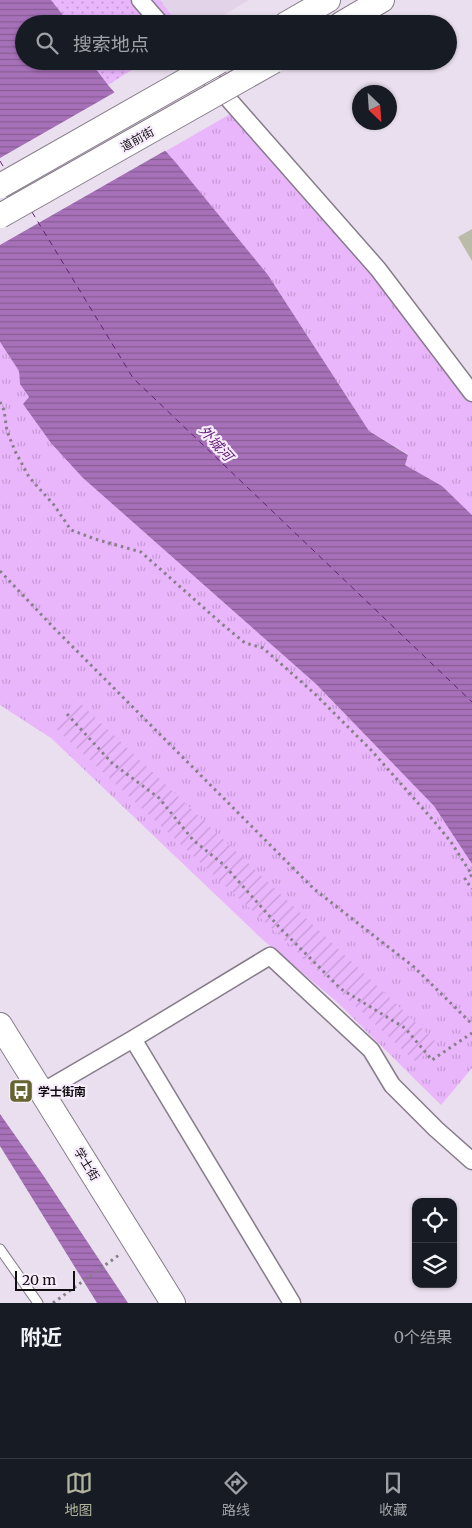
<!DOCTYPE html>
<html lang="zh">
<head>
<meta charset="utf-8">
<style>
  body { margin:0; font-family:Merriweather,"Noto Sans SC",serif; background:#242831; color:#f1f3f6 }
  .controls { position:absolute; right:15px; bottom:15px; display:grid; overflow:hidden; border-radius:10px; box-shadow:0 1px 4px #0004 }
  .controls button { width:45px; height:45px; display:grid; place-items:center; padding:0; border:0; border-bottom:1px solid #363941; background:#171b24; color:#f1f3f6; font:25px sans-serif }
  .compass { position:absolute; left:352px; top:85px; width:45px; height:45px; border-radius:50%; background:#171b24; box-shadow:0 1px 4px #0004; rotate:155deg }
  .scale { position:absolute; left:15px; bottom:12px; width:60px; box-sizing:border-box; padding-left:5px; border:2px solid #120f13; border-top:0; font-size:14px; line-height:18px; white-space:nowrap; color:#120f13; -webkit-text-stroke:4px #f7ecfb; paint-order:stroke }
  .list { margin:0; padding:0; list-style:none }
  h2 { display:flex; justify-content:space-between; align-items:center; height:65px; margin:0; padding:0 20px; font-size:21px }
  h2 small { font-size:16px; font-weight:400; color:#9ea1a6 }
  .icon { flex:none; width:28px; height:28px; fill:none; stroke:currentColor; stroke-width:2; stroke-linecap:round; stroke-linejoin:round }
  .map { position:relative; flex:none; width:472px; height:1303px; overflow:hidden }
  .search { position:absolute; background:#171b24; box-shadow:0 1px 4px #0004; left:15px; right:15px; top:15px; height:55px; display:flex; align-items:center; gap:12px; box-sizing:border-box; padding:0 18px; border-radius:28px; color:#9ea1a6; font-size:19px }
  .sheet { height:155px; background:#171b24 }
  nav { display:flex; justify-content:space-around; align-items:center; box-sizing:border-box; height:70px; border-top:1px solid #363941; background:#171b24; font-size:14px; color:#9ea1a6 }
  nav a { display:grid; justify-items:center; gap:2px }
  nav .on { color:#b2b39d }
  .map>svg:first-child { display:block }
</style>
</head>
<body>
<div class="map">
<svg width="472" height="1303" viewBox="0 0 472 1303">
  <defs>
    <pattern id="grass-dots" width="8" height="8" patternUnits="userSpaceOnUse" patternTransform="scale(1.25)"><rect width="8" height="8" fill="#e9b5fb"/><path d="M2 2h.1M6 6h.1" fill="none" stroke="#c79ad6" stroke-width="1.8" stroke-linecap="round"/></pattern>
    <pattern id="park-tufts" width="24" height="20" patternUnits="userSpaceOnUse" patternTransform="scale(1.25)"><rect width="24" height="20" fill="#e9b5fb"/><path d="M3 7l-1-3M5 7V3M7 7l1-3M15 17l-1-3M17 17v-4M19 17l1-3" fill="none" stroke="#c79ad6"/></pattern>
    <pattern id="garden-furrows" width="10" height="10" patternUnits="userSpaceOnUse" patternTransform="scale(1.25)"><rect width="10" height="10" fill="#e9b5fb"/><path d="M-1 1l2-2M0 10L10 0M9 11l2-2" fill="none" stroke="#c79ad6"/></pattern>
    <pattern id="water-rules" width="6" height="5" patternUnits="userSpaceOnUse" patternTransform="scale(1.25)"><rect width="6" height="5" fill="#a771b9"/><path d="M0 2.5h6" fill="none" stroke="#875b95"/></pattern>
  </defs>
  <rect width="100%" height="100%" fill="#eadfee"/>
  <path fill="#e2d3e8" d="M159,0h90l-41,24h-30z"/>
  <path fill="url(#grass-dots)" d="M51,0h109l18,24h-108z
    M90,61h56l-38,24z"/>
  <path fill="url(#park-tufts)" d="M232,113l141,157 99,125v120l-30,-29 -37,-21 3,-11 -39,-23 -101,-156 -102,-124z
    M0,342l19,29 1,13 9,13 -6,7 60,74 233,206 118,122 38,58v204l-31,37 -104,-103 -75,-63 -211,-201 -51,-33z"/>
  <path fill="url(#garden-furrows)" d="M81,704l354,337 -18,22 -365,-338z"/>
  <path fill="url(#water-rules)" d="M0,0h51l19,24h-46v37h66l18,24 69,79 91,111 101,156 39,24 -3,10 37,21 30,29v349l-38,-58 -118,-122 -233,-206 -32,-35 -28,-39 6,-7 -9,-13 -1,-13 -19,-29z
    M0,1114l43,61 85,128h-31l-97,-157z"/>
  <path fill="#eadfee" d="M117,91l51,58 -168,96v-87z"/>
  <g fill="none" stroke-linecap="round" stroke-linejoin="round">
    <path stroke="#652079" stroke-width="1" stroke-dasharray="6 5" stroke-linecap="butt" d="M0,161l6,10
      M32,212l101,166 339,324"/>
  </g>
  <path fill="#bba" d="M472,229v32l-14,-24z"/>
  <g fill="none" stroke-linecap="round" stroke-linejoin="round">
    <defs>
      <path id="lane" d="M0,1249l38,54"/>
      <path id="street" d="M140,0l21,24
        M195,61l183,208 94,124
        M133,1039l159,264
        M42,1092l91,-53 137,-83 101,94 21,35 44,44 36,32"/>
      <path id="secondary" d="M286,24l42,-24
        M341,24l41,-24
        M0,1025l173,278"/>
    </defs>
    <use href="#lane" stroke="#867c8a" stroke-width="11"/>
    <use href="#street" stroke="#867c8a" stroke-width="19"/>
    <use href="#secondary" stroke="#867c8a" stroke-width="26"/>
    <path stroke="#877f89" stroke-width="3" stroke-dasharray="2.5 4" stroke-linecap="butt" d="M0,402l4,8 3,21 8,20 14,26 25,28 17,25 24,9 46,13 81,72 23,19 18,5 52,46 56,56 62,70 18,22 21,33 -7,4 7,10
      M0,571l54,57 260,261 100,78 58,57
      M67,714l45,49 47,35 34,42 31,25 56,63 61,61 64,39 27,32 40,-27
      M53,1303l66,-48"/>
    <use href="#lane" stroke="#fff" stroke-width="9"/>
    <use href="#street" stroke="#fff" stroke-width="16"/>
    <use href="#secondary" stroke="#fff" stroke-width="24"/>
    <defs>
      <path id="secondary-bridge" d="M0,186l220,-125
        M0,216l274,-155"/>
    </defs>
    <use href="#secondary-bridge" stroke="#867c8a" stroke-width="26" stroke-linecap="butt"/>
    <use href="#secondary-bridge" stroke="#fff" stroke-width="24"/>
  </g>
  <defs>
    <symbol id="bus-square" viewBox="-11 -11 22 22"><rect x="-9" y="-9" width="18" height="18" rx="4" fill="#666431" stroke="#f7ecfb"/><path d="M-5-6H5V4H4V6H2V4H-2V6H-4V4H-5ZM-3.5-4V0h7V-4ZM-3.5 1.2v1.5H-2V1.2ZM2 1.2v1.5H3.5V1.2Z" fill="#fff"/></symbol>
  </defs>
  <g fill-rule="evenodd">
    <use href="#bus-square" x="7" y="1077" width="28" height="28"/>
  </g>
  <g text-anchor="middle" dominant-baseline="central" stroke-width="4.5" stroke-linejoin="round" paint-order="stroke">
    <g font-size="12" fill="#120f13" stroke="#f7ecfb">
      <text transform="translate(137 139) rotate(-29)">道前街</text>
      <text transform="translate(87 1164) rotate(58)">学士街</text>
    </g>
    <g font-size="12" font-weight="bold" fill="#120f13" stroke="#f7ecfb" text-anchor="start">
      <text x="38" y="1091">学士街南</text>
    </g>
    <g font-size="14" font-style="italic" fill="#652079" stroke="#f7ecfb">
      <text transform="translate(216 443) rotate(48)">外城河</text>
    </g>
  </g>
</svg>
<div class="controls">
<button><svg class="icon" aria-label="locate" viewBox="0 0 24 24"><circle cx="12" cy="12" r="6"/><path d="M12 2v4M12 18v4M2 12h4M18 12h4"/></svg></button>
<button><svg class="icon" aria-label="layers" viewBox="0 0 24 24"><path d="M12 4l9 5-9 5-9-5zM3 14l9 5 9-5"/></svg></button>
</div>
<svg class="compass" viewBox="-18 -18 36 36"><path d="M0-13l5 13h-10z" fill="#e53935"/><path d="M0 13l5-13h-10z" fill="#9ea1a6"/></svg>
<div class="scale">20 m</div>
<div class="search"><svg class="icon" aria-label="search" viewBox="0 0 24 24"><circle cx="10" cy="10" r="6"/><path d="M15 15l6 6"/></svg>搜索地点</div>
</div>
<section class="sheet">
<h2>附近<small>0个结果</small></h2>
<ul class="list">
</ul>
</section>
<nav>
<a class="on"><svg class="icon" aria-label="map" viewBox="0 0 24 24"><path d="M3 6l6-2 6 2 6-2v14l-6 2-6-2-6 2zM9 4v14M15 6v14"/></svg>地图</a>
<a><svg class="icon" aria-label="directions" viewBox="0 0 24 24"><path d="M12 3l9 9-9 9-9-9zM9 14v-3h6M13 9l2 2-2 2"/></svg>路线</a>
<a><svg class="icon" aria-label="saved" viewBox="0 0 24 24"><path d="M7 4h10v16l-5-4-5 4z"/></svg>收藏</a>
</nav>
</body>
</html>
